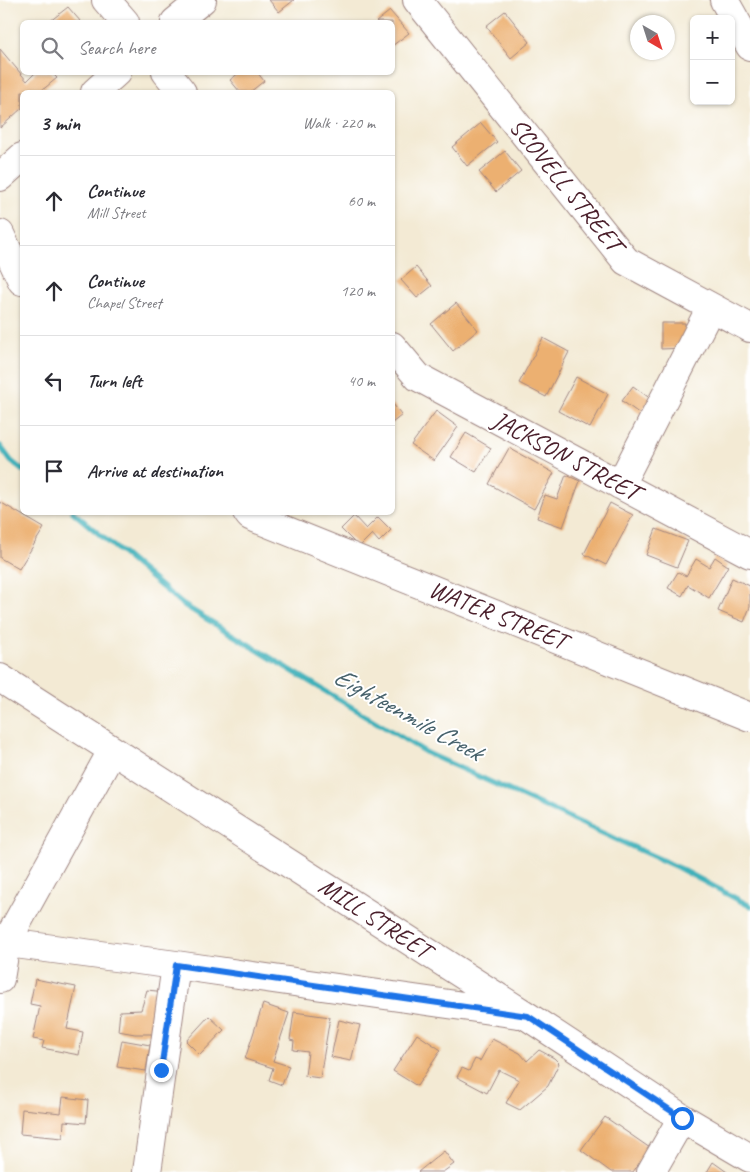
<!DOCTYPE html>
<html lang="en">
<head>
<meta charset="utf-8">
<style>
  body { margin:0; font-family:Caveat,sans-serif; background:#f2f2f3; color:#2b2b33 }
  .controls { position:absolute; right:15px; top:15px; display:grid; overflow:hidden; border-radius:8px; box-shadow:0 1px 4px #0004 }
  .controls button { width:45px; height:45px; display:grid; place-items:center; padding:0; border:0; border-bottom:1px solid #e1e1e2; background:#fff; color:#2b2b33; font:25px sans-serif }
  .compass { position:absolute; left:630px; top:15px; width:45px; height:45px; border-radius:50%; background:#fff; box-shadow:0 1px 4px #0004; rotate:141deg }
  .stop { position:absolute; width:15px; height:15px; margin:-11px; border:4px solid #1a73e8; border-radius:50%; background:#fff }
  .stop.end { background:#1a73e8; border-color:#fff; box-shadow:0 1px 5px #0008 }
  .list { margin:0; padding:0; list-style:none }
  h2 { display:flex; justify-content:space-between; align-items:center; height:65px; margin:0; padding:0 20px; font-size:21px }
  h2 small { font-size:16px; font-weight:400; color:#7c7c81 }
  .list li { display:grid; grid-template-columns:32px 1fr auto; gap:15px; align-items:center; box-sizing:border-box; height:90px; padding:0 20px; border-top:1px solid #e1e1e2 }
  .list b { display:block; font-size:19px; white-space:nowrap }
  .list p { margin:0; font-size:16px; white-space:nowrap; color:#7c7c81 }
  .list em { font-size:16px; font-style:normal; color:#7c7c81 }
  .icon { flex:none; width:28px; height:28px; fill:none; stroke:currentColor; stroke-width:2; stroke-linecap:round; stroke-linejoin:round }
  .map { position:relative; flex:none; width:750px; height:1172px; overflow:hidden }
  .search { position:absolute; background:#fff; box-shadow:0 1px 4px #0004; left:20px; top:20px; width:375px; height:55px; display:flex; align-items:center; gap:12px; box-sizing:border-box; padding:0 18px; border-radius:8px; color:#7c7c81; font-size:19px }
  .panel { position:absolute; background:#fff; box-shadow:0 1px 4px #0004; left:20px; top:90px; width:375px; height:425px; border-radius:8px }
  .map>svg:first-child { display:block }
</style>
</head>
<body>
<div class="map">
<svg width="750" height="1172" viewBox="0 0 750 1172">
  <rect width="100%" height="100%" fill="#fff"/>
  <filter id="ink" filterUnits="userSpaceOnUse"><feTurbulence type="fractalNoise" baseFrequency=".02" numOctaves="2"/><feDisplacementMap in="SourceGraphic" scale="10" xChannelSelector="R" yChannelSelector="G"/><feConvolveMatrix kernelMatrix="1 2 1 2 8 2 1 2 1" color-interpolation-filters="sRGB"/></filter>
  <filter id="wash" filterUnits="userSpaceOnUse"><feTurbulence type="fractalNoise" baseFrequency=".0096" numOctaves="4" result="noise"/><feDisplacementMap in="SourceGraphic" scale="20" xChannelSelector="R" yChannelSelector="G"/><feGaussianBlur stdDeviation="1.12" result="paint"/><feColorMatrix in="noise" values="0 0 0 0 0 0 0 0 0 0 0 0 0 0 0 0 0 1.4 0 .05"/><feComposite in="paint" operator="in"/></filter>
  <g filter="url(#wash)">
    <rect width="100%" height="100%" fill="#f3ead4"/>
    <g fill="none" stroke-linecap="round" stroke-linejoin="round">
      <path stroke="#41b1ba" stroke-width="5.5" d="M0,446l11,15 11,9
        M73,512l109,92 245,149 250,114 73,39"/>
    </g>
    <g id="blocks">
      <path fill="#ecb071" d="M269,0h25l-15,12z
        M68,7l13,15h-32z
        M390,11l19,22 -17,13v-24h-16z
        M505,11l25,31 -19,16 -25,-32z
        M0,49l27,32 9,-9h15l6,6 -17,14h-18v16l-22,20z
        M240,72h17l7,9 -14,11h-10l-10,-12z
        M481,123l16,19 -30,24 -15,-19z
        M505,151l16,20 -25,21 -17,-20z
        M416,267l16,19 -15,12 -16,-18z
        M456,303l22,27 -25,21 -22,-27z
        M661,323h24l1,25 -25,1z
        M543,338l26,14 -23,45 -27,-14z
        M576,377l32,17 -18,34 -32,-17z
        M633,386l18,13 -11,15 -18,-13z
        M392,403l10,12 -10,8z
        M436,411l22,16 -24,34 -23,-16z
        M466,433l25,15 -15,24 -25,-15z
        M509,448l45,25 -20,36 -45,-25z
        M566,475l14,6 -17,46 -26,-9 8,-23 12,4z
        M0,502l44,26 -25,41 -19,-11z
        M610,503l23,12 -27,50 -22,-11z
        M354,516l12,13 12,-12 13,13 -12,12 -7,-8 -13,13 -18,-18z
        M656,529l32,12 -11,26 -31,-12z
        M715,557l13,9 -19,32 -21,-13 -6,11 -14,-8 10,-16 8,4 10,-17 13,8z
        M732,578l18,8v21l-6,15 -26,-11z
        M35,979l41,8 -9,42 16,3 -4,23 -37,-7 2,-7 -11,-2 7,-33 -10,-2z
        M147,990l19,2 -6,42h-25l-17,-3 2,-20 21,-1z
        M263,1004l26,9 -16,48 16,5 -7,19 -13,-5 4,-12 -28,-9z
        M294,1012l36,5 -10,61 -15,-2 3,-24 -15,-2 1,-9 -4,-1z
        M209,1016l15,14 -24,25 -14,-14z
        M339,1020l21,5 -9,36 -20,-4z
        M417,1034l24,16 -24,36 -24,-15z
        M492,1039l28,14 7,8 12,-11 15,8 5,5 -11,23 -28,24 -14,-7 13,-23 -20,-10 -12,23 -30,-16 5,-9 7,3 6,-12 5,2z
        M122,1040l28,5 -4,26 -29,-4z
        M63,1097l25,3 -2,23 -22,-2 -1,17 -43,-4 2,-25 39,4z
        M605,1117l45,31 -17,24h-22l-30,-22z
        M444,1151l10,13 -11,8h-25z
        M713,1162l14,10h-20z"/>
    </g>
  </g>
  <g filter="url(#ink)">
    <use href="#blocks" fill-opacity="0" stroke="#9e8480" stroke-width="1"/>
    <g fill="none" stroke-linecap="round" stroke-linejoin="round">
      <defs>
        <path id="minor" d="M106,0l19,22
          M417,0l209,261 124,67
          M724,0l26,46
          M175,22l27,-22
          M166,72l16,20
          M95,92l22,-20
          M0,177l22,-20
          M0,234l22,47
          M392,346l26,31 332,177
          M620,485l91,-178
          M247,512l3,4 500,201
          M0,678l527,338 155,102 68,40
          M0,942l176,23 342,49
          M0,979l6,-36 106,-192
          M147,1172l29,-207
          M651,1172l31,-54"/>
      </defs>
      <use href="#minor" stroke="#9e8480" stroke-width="30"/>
      <use href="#minor" stroke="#fff" stroke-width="28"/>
    </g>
  </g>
  <g fill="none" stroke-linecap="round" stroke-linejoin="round" filter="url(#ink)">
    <path stroke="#1a73e8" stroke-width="6" d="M161,1070l15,-105 352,51 154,102"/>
  </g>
  <g text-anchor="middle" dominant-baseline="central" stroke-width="4" stroke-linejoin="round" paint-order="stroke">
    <g font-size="25" fill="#4a1f2b" stroke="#fff">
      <text transform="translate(566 185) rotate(51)">SCOVELL STREET</text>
      <text transform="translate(566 456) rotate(28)">JACKSON STREET</text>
      <text transform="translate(498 615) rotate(22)">WATER STREET</text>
      <text transform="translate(375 918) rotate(33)">MILL STREET</text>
    </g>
    <g font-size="26" font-style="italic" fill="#46616b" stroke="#fff">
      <text transform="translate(408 714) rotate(29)">Eighteenmile Creek</text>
    </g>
  </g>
</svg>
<div class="controls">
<button>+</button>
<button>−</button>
</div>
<svg class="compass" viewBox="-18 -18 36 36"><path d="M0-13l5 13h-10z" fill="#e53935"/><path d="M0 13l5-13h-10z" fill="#7c7c81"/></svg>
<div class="stop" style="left:682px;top:1118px"></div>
<div class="stop end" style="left:161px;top:1070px"></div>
<div class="search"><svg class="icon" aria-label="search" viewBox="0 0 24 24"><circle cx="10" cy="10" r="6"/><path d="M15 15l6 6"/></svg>Search here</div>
<section class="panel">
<h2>3 min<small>Walk · 220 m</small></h2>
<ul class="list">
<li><svg class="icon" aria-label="ahead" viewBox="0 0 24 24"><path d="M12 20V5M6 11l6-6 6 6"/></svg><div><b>Continue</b><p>Mill Street</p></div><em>60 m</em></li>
<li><svg class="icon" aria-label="ahead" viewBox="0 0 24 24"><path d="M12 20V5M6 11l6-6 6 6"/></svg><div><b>Continue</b><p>Chapel Street</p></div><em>120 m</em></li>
<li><svg class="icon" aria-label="left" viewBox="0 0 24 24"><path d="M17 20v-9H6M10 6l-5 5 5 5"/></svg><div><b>Turn left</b></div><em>40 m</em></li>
<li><svg class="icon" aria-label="arrive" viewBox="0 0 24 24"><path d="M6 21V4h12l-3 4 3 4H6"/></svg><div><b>Arrive at destination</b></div></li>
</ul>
</section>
</div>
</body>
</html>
